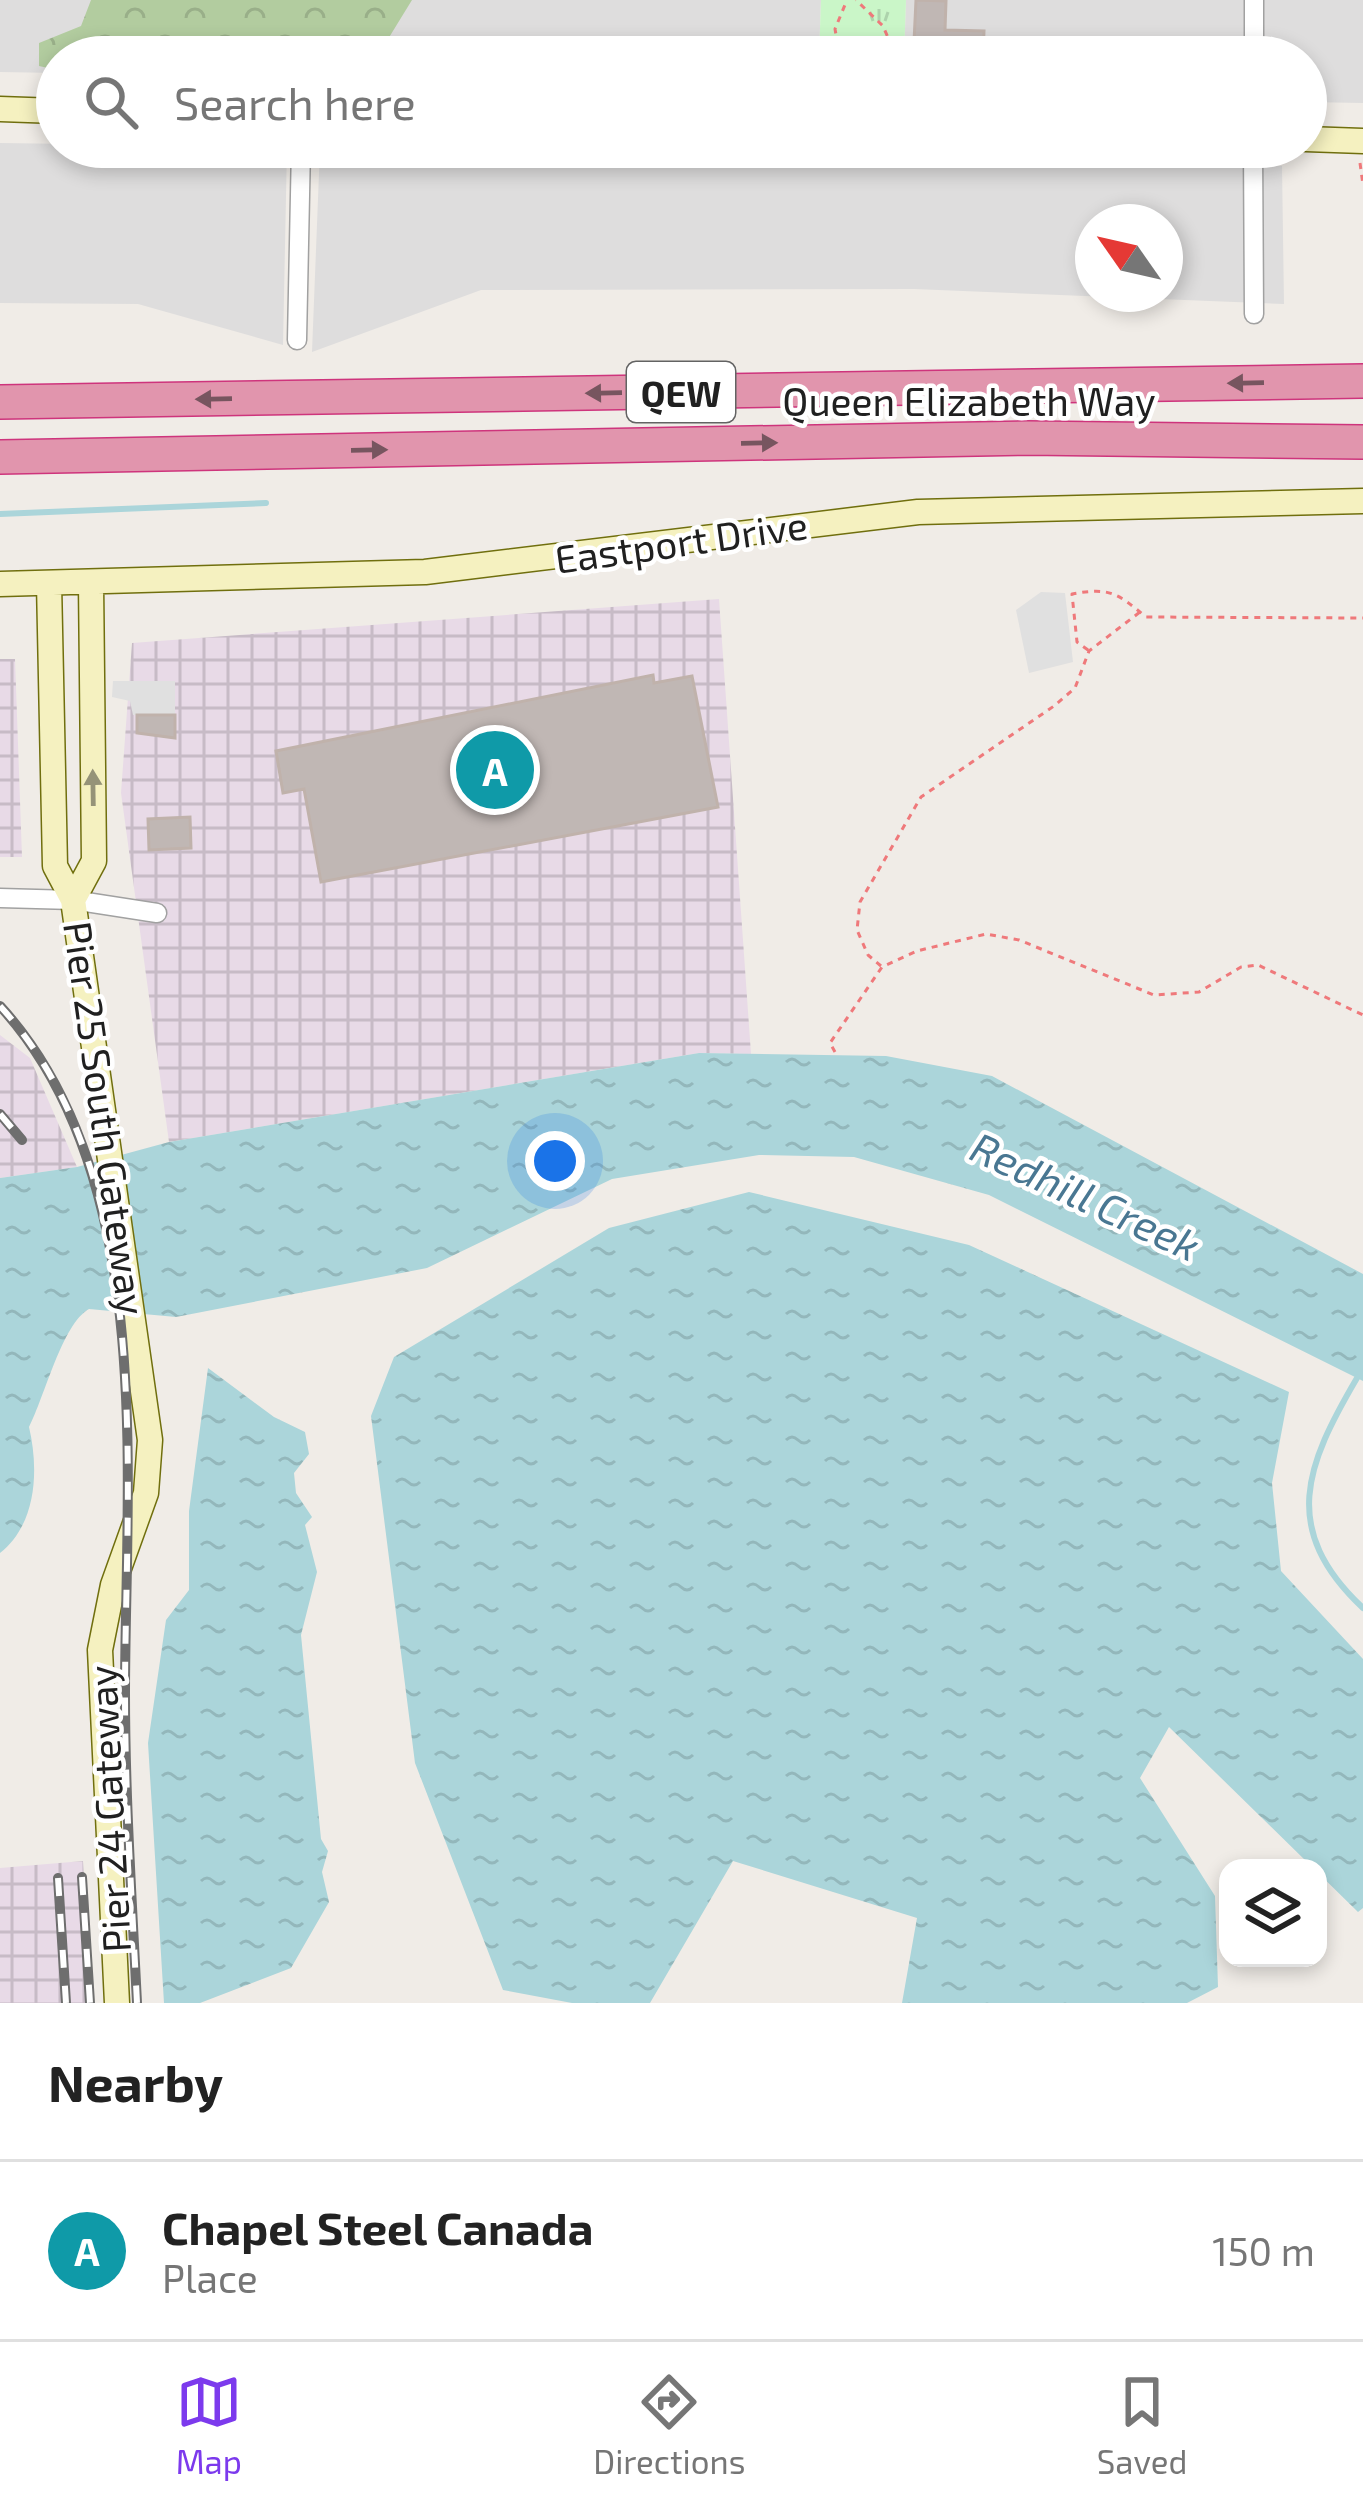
<!DOCTYPE html>
<html lang="en">
<head>
<meta charset="utf-8">
<style>
  body { margin:0; font-family:"Exo 2",sans-serif; background:#f2f2f2; color:#222 }
  .controls { position:absolute; right:36px; bottom:36px; display:grid; overflow:hidden; border-radius:24px; box-shadow:0 6px 18px #0003 }
  .controls button { width:108px; height:108px; display:grid; place-items:center; padding:0; border:0; border-bottom:3px solid #e0e0e0; background:#fff; color:#222; font:60px sans-serif }
  .compass { position:absolute; left:1075px; top:204px; width:108px; height:108px; border-radius:50%; background:#fff; box-shadow:0 6px 18px #0003; rotate:304deg }
  .you { position:absolute; left:555px; top:1161px; width:42px; height:42px; margin:-30px; border:9px solid #fff; border-radius:50%; background:#1a73e8; box-shadow:0 0 0 18px #1a73e833 }
  .badge { display:grid; place-items:center; width:78px; height:78px; border-radius:50%; background:#7c3aed; color:#fff; font-size:39px; font-weight:700 }
  .pin { position:absolute; translate:-50% -50%; border:6px solid #fff; box-shadow:0 3px 12px #0006 }
  .list { margin:0; padding:0; list-style:none }
  h2 { display:flex; justify-content:space-between; align-items:center; height:156px; margin:0; padding:0 48px; font-size:51px }
  h2 small { font-size:39px; font-weight:400; color:#767676 }
  .list li { display:grid; grid-template-columns:78px 1fr auto; gap:36px; align-items:center; box-sizing:border-box; height:180px; padding:0 48px; border-top:3px solid #e0e0e0 }
  .list b { display:block; font-size:45px; white-space:nowrap }
  .list p { margin:0; font-size:39px; white-space:nowrap; color:#767676 }
  .list em { font-size:39px; font-style:normal; color:#767676 }
  .icon { flex:none; width:66px; height:66px; fill:none; stroke:currentColor; stroke-width:2; stroke-linecap:round; stroke-linejoin:round }
  .map { position:relative; flex:none; width:1363px; height:2003px; overflow:hidden }
  .search { position:absolute; background:#fff; box-shadow:0 6px 18px #0003; left:36px; right:36px; top:36px; height:132px; display:flex; align-items:center; gap:30px; box-sizing:border-box; padding:0 42px; border-radius:66px; color:#767676; font-size:45px }
  .sheet { height:336px; background:#fff }
  nav { display:flex; justify-content:space-around; align-items:center; box-sizing:border-box; height:168px; border-top:3px solid #e0e0e0; background:#fff; font-size:33px; color:#767676 }
  nav a { display:grid; justify-items:center; gap:6px }
  nav .on { color:#7c3aed }
  .map>svg:first-child { display:block }
</style>
</head>
<body>
<div class="map">
<svg width="1363" height="2003" viewBox="0 0 1363 2003">
  <defs>
    <pattern id="industrial-grid" width="8" height="8" patternUnits="userSpaceOnUse" patternTransform="scale(3)"><rect width="8" height="8" fill="#e8dae7"/><path d="M0 4h8M4 0v8" fill="none" stroke="#c7bbc6"/></pattern>
    <pattern id="forest-crowns" width="20" height="18" patternUnits="userSpaceOnUse" patternTransform="scale(3)"><rect width="20" height="18" fill="#b2cc9f"/><path d="M2 6a3 3 0 1 1 6 0M12 15a3 3 0 1 1 6 0" fill="none" stroke="#99af89"/></pattern>
    <pattern id="park-tufts" width="24" height="20" patternUnits="userSpaceOnUse" patternTransform="scale(3)"><rect width="24" height="20" fill="#caf6c8"/><path d="M3 7l-1-3M5 7V3M7 7l1-3M15 17l-1-3M17 17v-4M19 17l1-3" fill="none" stroke="#add3ac"/></pattern>
    <pattern id="water-ripples" width="26" height="14" patternUnits="userSpaceOnUse" patternTransform="scale(3)"><rect width="26" height="14" fill="#abd5da"/><path d="M2 4q2-2 4 0t4 0M15 11q2-2 4 0t4 0" fill="none" stroke="#93b7bb"/></pattern>
  </defs>
  <rect width="100%" height="100%" fill="#f0ece7"/>
  <path fill="#dedddd" fill-rule="evenodd" d="M0,0h821l-2,57h-762v16l-57,-1z
    M906,0h457v103l-57,-1v-45h-402z
    M0,143l287,4 -4,198 -145,-41 -138,-1z
    M320,148l962,18 2,138 -370,-15 -433,1 -169,62zM1093,222h72v72h-72z"/>
  <path fill="url(#industrial-grid)" d="M719,599l32,455 -52,-1 -530,89 -48,-349 11,-150z
    M0,659h15l7,198h-22z
    M0,1035l30,23 47,109 -77,11z
    M83,1861l8,142h-91v-135z"/>
  <path fill="url(#forest-crowns)" d="M91,0h321l-35,57h-320v13l-18,-4v-23l42,-17z"/>
  <path fill="url(#park-tufts)" d="M821,0h85l-2,57h-85z"/>
  <path fill="#e0e0e0" d="M1041,592l24,1 8,69 -44,11 -13,-63z
    M113,681h62v34h-42l-3,-14 -18,-4z"/>
  <path fill="url(#water-ripples)" d="M699,1053l187,3 106,20 371,198v107l-374,-186 -135,-38 -95,-2 -147,24 -185,89 -251,49 -87,-8c-27,15 -44,87 -60,118 10,42 8,97 -29,126v-375l77,-11 92,-25z
    M749,1192l220,53 320,147 -17,91 9,88 82,88v249l-5,4 -189,-185 -29,51 75,118 3,91 -31,16h-285l15,-85 -184,-57 -83,142h-78l-69,-13 -88,-227 -44,-347 23,-59 215,-129z
    M208,1368l66,49 31,15 4,22 -15,19 2,20 16,24 -7,8 12,47 -16,63 20,204 7,12 -6,21 7,30 -38,66 -91,35h-36l-16,-260 18,-123 23,-30v-79z"/>
  <g fill="none" stroke-linecap="round" stroke-linejoin="round">
    <path stroke="#abd5da" stroke-width="6" d="M0,514l266,-11
      M1357,1378c-51,87 -78,151 6,230"/>
  </g>
  <path fill="#c0b7b4" stroke="#c0b2ab" stroke-width="3" d="M916,0l30,1 -1,29 39,1 -1,26h-56v-14l-13,-1z
    M653,675l1,8 38,-7 26,131 -397,75 -17,-93 -21,4 -7,-42z
    M137,715h38v23l-38,-5z
    M190,817l1,31 -42,2 -1,-31z"/>
  <g fill="none" stroke-linecap="round" stroke-linejoin="round">
    <defs>
      <path id="street" d="M1254,57v-57
        M1253,147l1,167
        M297,340l4,-193
        M0,898l73,2 84,13"/>
      <path id="secondary" d="M0,109l57,2
        M1306,139l57,2
        M49,583l6,283 18,34 77,540 -4,53 -33,92 -13,65 17,353
        M0,584l425,-12 493,-60 445,-11
        M73,900l21,-39 -3,-278"/>
      <path id="highway" d="M0,402l1363,-21
        M0,457l1027,-19 336,4"/>
    </defs>
    <use href="#street" stroke="#a1a1a1" stroke-width="21"/>
    <use href="#secondary" stroke="#706f0e" stroke-width="27"/>
    <use href="#highway" stroke="#ce347c" stroke-width="36"/>
    <path stroke="#ef797b" stroke-width="3" stroke-dasharray="6 6" stroke-linecap="butt" d="M840,57l-5,-28 12,-29
      M853,57l28,-4 8,-13 -6,-14 -27,-26
      M1360,163l3,22
      M1088,650l-11,-8 -5,-48c38,-7 45,-1 74,23l217,1
      M881,966l-13,-11 -11,-25 3,-28 61,-105 133,-91 21,-18 14,-37 51,-39
      M835,1052l-5,-9 52,-76 35,-16 69,-17 33,6 135,55 45,-3 42,-25 17,-2 105,50"/>
    <use href="#street" stroke="#fff" stroke-width="18"/>
    <use href="#secondary" stroke="#f5f1c0" stroke-width="24"/>
    <use href="#highway" stroke="#e195ad" stroke-width="33"/>
    <defs>
      <path id="rail" d="M0,1006c158,172 125,472 125,688 0,103 7,207 12,309
        M0,1114l22,26
        M82,1877l8,126
        M58,1878l8,125"/>
    </defs>
    <use href="#rail" stroke="#6e6e6e" stroke-width="10"/>
    <use href="#rail" stroke="#fff" stroke-width="6" stroke-dasharray="18" stroke-linecap="butt"/>
  </g>
  <defs><path id="oneway-solid" d="M-6-.8H1V-3.2L6.5 0L1 3.2V.8H-6Z" transform="scale(3)"/></defs>
  <g fill="#77555f">
    <use href="#oneway-solid" transform="translate(1246 383) rotate(179)"/>
    <use href="#oneway-solid" transform="translate(604 393) rotate(179)"/>
    <use href="#oneway-solid" transform="translate(214 399) rotate(179)"/>
    <use href="#oneway-solid" transform="translate(759 443) rotate(-1)"/>
    <use href="#oneway-solid" transform="translate(369 450) rotate(-1)"/>
  </g>
  <use fill="#959378" href="#oneway-solid" transform="translate(93 788) rotate(-91)"/>
  <g text-anchor="middle" dominant-baseline="central" stroke-width="9" stroke-linejoin="round" paint-order="stroke">
    <rect fill="#fff" stroke="#636363" stroke-width="3" x="627" y="362" width="108" height="60" rx="9"/>
    <g font-size="36" font-weight="bold" fill="#202020">
      <text x="681" y="392">QEW</text>
    </g>
    <g font-size="39" fill="#202020" stroke="#fff">
      <text x="969" y="400">Queen Elizabeth Way</text>
      <text transform="translate(681 541) rotate(-8)">Eastport Drive</text>
      <text transform="translate(106 1118) rotate(82)">Pier 25 South Gateway</text>
      <text transform="translate(108 1809) rotate(-93)">Pier 24 Gateway</text>
    </g>
    <g font-size="42" font-style="italic" fill="#497792" stroke="#fff">
      <text transform="translate(1086 1195) rotate(25)">Redhill Creek</text>
    </g>
  </g>
</svg>
<div class="controls">
<button><svg class="icon" aria-label="layers" viewBox="0 0 24 24"><path d="M12 4l9 5-9 5-9-5zM3 14l9 5 9-5"/></svg></button>
</div>
<svg class="compass" viewBox="-18 -18 36 36"><path d="M0-13l5 13h-10z" fill="#e53935"/><path d="M0 13l5-13h-10z" fill="#767676"/></svg>
<div class="you"></div>
<div class="pin badge" style="left:495px;top:770px;background:#0f9aa8">A</div>
<div class="search"><svg class="icon" aria-label="search" viewBox="0 0 24 24"><circle cx="10" cy="10" r="6"/><path d="M15 15l6 6"/></svg>Search here</div>
</div>
<section class="sheet">
<h2>Nearby<small></small></h2>
<ul class="list">
<li><span class="badge" style="background:#0f9aa8">A</span><div><b>Chapel Steel Canada</b><p>Place</p></div><em>150 m</em></li>
</ul>
</section>
<nav>
<a class="on"><svg class="icon" aria-label="map" viewBox="0 0 24 24"><path d="M3 6l6-2 6 2 6-2v14l-6 2-6-2-6 2zM9 4v14M15 6v14"/></svg>Map</a>
<a><svg class="icon" aria-label="directions" viewBox="0 0 24 24"><path d="M12 3l9 9-9 9-9-9zM9 14v-3h6M13 9l2 2-2 2"/></svg>Directions</a>
<a><svg class="icon" aria-label="saved" viewBox="0 0 24 24"><path d="M7 4h10v16l-5-4-5 4z"/></svg>Saved</a>
</nav>
</body>
</html>
